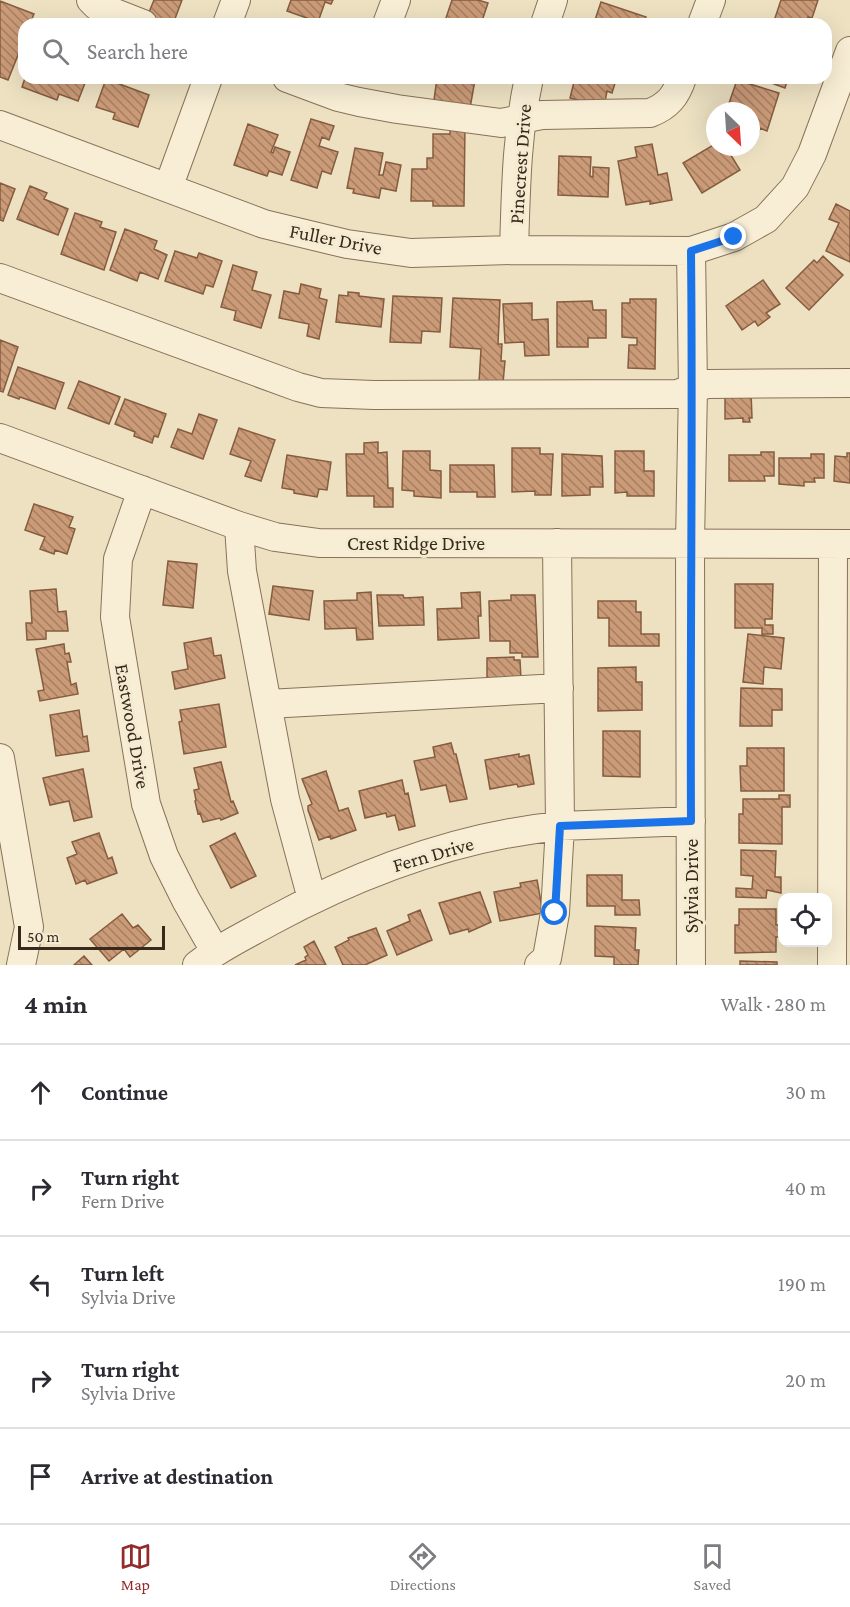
<!DOCTYPE html>
<html lang="en">
<head>
<meta charset="utf-8">
<style>
  body { margin:0; font-family:"Crimson Pro",serif; background:#f7f7f7; color:#2b2b33 }
  .controls { position:absolute; right:18px; bottom:18px; display:grid; overflow:hidden; border-radius:12px; box-shadow:0 6px 24px #0002 }
  .controls button { width:54px; height:54px; display:grid; place-items:center; padding:0; border:0; border-bottom:2px solid #e1e1e2; background:#fff; color:#2b2b33; font:30px sans-serif }
  .compass { position:absolute; left:706px; top:102px; width:54px; height:54px; border-radius:50%; background:#fff; box-shadow:0 6px 24px #0002; rotate:155deg }
  .scale { position:absolute; left:18px; bottom:15px; width:147px; box-sizing:border-box; padding-left:6px; border:3px solid #372a1d; border-top:0; font-size:16px; line-height:21px; white-space:nowrap; color:#372a1d; -webkit-text-stroke:4px #f5ebd1; paint-order:stroke }
  .stop { position:absolute; width:18px; height:18px; margin:-14px; border:4px solid #1a73e8; border-radius:50%; background:#fff }
  .stop.end { background:#1a73e8; border-color:#fff; box-shadow:0 2px 6px #0008 }
  .list { margin:0; padding:0; list-style:none }
  h2 { display:flex; justify-content:space-between; align-items:center; height:78px; margin:0; padding:0 24px; font-size:26px }
  h2 small { font-size:20px; font-weight:400; color:#7c7c81 }
  .list li { display:grid; grid-template-columns:39px 1fr auto; gap:18px; align-items:center; box-sizing:border-box; height:96px; padding:0 24px; border-top:2px solid #e1e1e2 }
  .list b { display:block; font-size:22px; white-space:nowrap }
  .list p { margin:0; font-size:20px; white-space:nowrap; color:#7c7c81 }
  .list em { font-size:20px; font-style:normal; color:#7c7c81 }
  .icon { flex:none; width:33px; height:33px; fill:none; stroke:currentColor; stroke-width:2; stroke-linecap:round; stroke-linejoin:round }
  .map { position:relative; flex:none; width:850px; height:965px; overflow:hidden }
  .search { position:absolute; background:#fff; box-shadow:0 6px 24px #0002; left:18px; right:18px; top:18px; height:66px; display:flex; align-items:center; gap:15px; box-sizing:border-box; padding:0 21px; border-radius:18px; color:#7c7c81; font-size:22px }
  .sheet { height:558px; background:#fff }
  nav { display:flex; justify-content:space-around; align-items:center; box-sizing:border-box; height:84px; border-top:2px solid #e1e1e2; background:#fff; font-size:16px; color:#7c7c81 }
  nav a { display:grid; justify-items:center; gap:3px }
  nav .on { color:#952a2a }
  .map>svg:first-child { display:block }
</style>
</head>
<body>
<div class="map">
<svg width="850" height="965" viewBox="0 0 850 965">
  <defs>
    <pattern id="building-back-hatch" width="6" height="6" patternUnits="userSpaceOnUse" patternTransform="scale(1.5)"><rect width="6" height="6" fill="#cb9b78"/><path d="M-1 5l2 2M0 0l6 6M5-1l2 2" fill="none" stroke="#a67f62"/></pattern>
  </defs>
  <rect width="100%" height="100%" fill="#ede1c2"/>
  <path fill="url(#building-back-hatch)" stroke="#865c3f" stroke-width="1.5" d="M154,0h28l-9,24h-6l-20,-7z
    M291,0h42l-2,4 -6,-2 -7,20 -31,-11z
    M452,0h26l10,3 -7,21h-37z
    M781,0h37l-6,18 -4,-1 -2,7h-33z
    M0,1l34,13 -4,10h-6v16l-16,40 -8,-3z
    M601,2l45,15 -2,7h-44l1,-3 -6,-1z
    M25,78h62l-9,23 -19,-7 -2,6 -35,-13z
    M437,78h33l5,2 -5,28 -36,-8z
    M575,78h36l5,2 -4,13 -5,-2 -3,16 -34,-9z
    M757,78h31l-3,10z
    M106,79l43,16 -11,32 -25,-8 2,-6 -19,-6z
    M737,80l42,13 -12,38 -7,-3 -4,13 -5,-1v-29l-24,-2z
    M311,119l23,7 -5,14 -7,-3 -3,9 19,6 -7,22 -9,-3 -5,17 -26,-8z
    M248,124l30,11 -7,17 2,1 2,-6 15,5 -8,23 -13,-4 -2,5 -33,-11z
    M450,126h15l-1,80h-31v-5h-22l1,-32h15v-11h6v-24h17z
    M652,144l6,31 9,-2 5,27 -22,4v-3l-24,4 -8,-44 19,-4 -2,-10z
    M715,144v3h11l14,23 -38,23 -19,-30z
    M355,148l28,5 -4,22h4l3,-13 15,3 -5,26 -15,-3 -2,10 -26,-5 1,-4 -7,-1z
    M559,156l32,1 -1,19 3,1v-10l16,1 -1,29 -50,-2z
    M0,183l15,6 -12,32 -3,-1z
    M30,186l17,7 -3,6 24,10 -10,26 -41,-16z
    M836,204l14,7v51l-24,-11 13,-28 -10,-4z
    M75,213l27,9 -2,5 16,5 -12,38 -43,-16z
    M125,229l32,12 -3,8 13,6 -9,24 -18,-7 -3,9 -27,-11z
    M175,251l22,7 2,-5 23,8 -9,26 -7,-2 -3,9 -38,-13z
    M823,256l20,19 -34,35 -23,-22 28,-28 3,3z
    M233,265l24,7 -5,18 19,5 -10,33 -27,-8 2,-9 -15,-4z
    M763,280l17,24 -14,9 4,4 -12,9 -3,-5 -13,9 -16,-24z
    M301,284l20,5 -2,9 8,2 -8,39 -12,-3 2,-12 -30,-6 5,-27 15,3z
    M348,292l11,1v3l25,3 -3,28 -45,-5 3,-27 9,1z
    M393,296l49,2 -2,34 -18,-1 -1,12 -31,-1z
    M453,298l47,2 -2,44h4l-1,17h4l-2,22 -24,-1 2,-33 -31,-2z
    M630,299h26l-1,70 -27,-1 1,-23h8v-7l-15,-1v-34h8z
    M592,301l1,9h13v28h-18v9h-31v-45z
    M532,303v17l16,-1 1,36 -24,1 -1,-14 -19,1 -2,-39z
    M0,340l18,7 -15,45 -3,-1z
    M18,367l46,16 -9,26 -35,-12 -1,2 -11,-4z
    M79,381l41,16 -11,27 -41,-16z
    M751,391l1,27h-3l1,4h-7v-4l-18,1v-27z
    M125,399l41,15 -8,23 -4,-1 -2,7 -18,-7 1,-4 -20,-8z
    M199,414l18,6 -14,39 -32,-12 7,-18 14,5z
    M239,428l36,12 -14,41 -16,-5 6,-15 -21,-7z
    M378,442v11l9,-1 1,36h5v19h-19v-11h-27l-1,-42h18v-11z
    M512,448h28v6h13l-2,41h-16v-4l-23,1z
    M403,451h27v19l11,1v27l-27,-2v-5l-12,-1z
    M615,451h29v20h10v25h-27v-4l-12,1z
    M761,452h13v24h-10l1,5h-36v-26h32z
    M847,453h3v30l-16,-2 1,-25 12,1z
    M562,454l40,2 1,31h-13v8l-28,1z
    M811,454h13v24h-10l1,4h-11v4l-25,-2v-26h32z
    M287,455l44,7 -4,28 -8,-1 -2,8 -23,-4v-3l-12,-2z
    M450,465h44l1,32h-18v-5h-27z
    M34,504l39,13 -4,10 6,2 -8,25 -12,-4 -1,4 -14,-5 5,-12 -20,-7z
    M168,561l29,3 -4,44 -30,-3z
    M735,584h38l-1,35h-7v6h8v9h-11v-6h-27z
    M273,586l40,5 -4,29 -40,-6z
    M56,589l2,23 8,-1 2,20h-22v8l-19,1 -1,-17h6l-2,-32z
    M371,592l2,47 -16,1 -1,-12 -31,1 -1,-28 33,-1v-7z
    M480,592l1,24h-3l1,22 -41,2 -1,-31 25,-1 -1,-15z
    M377,595h26l1,3 19,-1 1,28 -45,1z
    M511,595h24l3,62h-16v-4h-12v-12h-20l-1,-40 22,-1z
    M598,601h38v11h5v22h18v12h-50v-28h-11z
    M748,634l36,4 -3,31 -17,-2 -1,17 -20,-2z
    M211,638l3,18 7,-1 4,23 -50,11 -3,-17 16,-3 -4,-26z
    M64,644l1,10 4,-1 2,9h-4l4,23 5,-2 2,11 -38,7 -2,-10 6,-1 -8,-41z
    M514,657v3h6l1,19 -34,4v-25z
    M636,667v15h6v28l-44,1v-43z
    M741,688l41,1v21h-10v16h-32z
    M219,704l7,43 -42,7 -5,-32 3,-1 -2,-11z
    M79,710l4,27 4,-1 2,15 -33,5 -6,-41z
    M603,731h37v46l-37,-1z
    M451,743l3,11h2l11,45 -17,3 -4,-17 -25,5 -7,-29 21,-4 -2,-10z
    M747,748h37v43h-43l-1,-25h7z
    M519,754v3l10,-2 5,29 -16,3 -1,-3 -27,5 -5,-29z
    M221,762l10,40 2,-1 5,12 -17,7 -1,-2 -17,4 -3,-9 -2,1 -3,-13 1,-1 -2,-10 5,-1 -5,-21z
    M83,769l9,48 -18,4 -5,-20 -19,4 -7,-27z
    M326,771l13,40 9,-3 8,22 -25,9 -1,-3 -11,4 -11,-30v-4l4,-2 -10,-25z
    M402,780l3,14 3,-1 7,33 -16,4 -4,-15 -8,2 -1,-4 -21,5 -6,-27z
    M779,795h11v12h-8v37l-43,-1v-29h4v-15h36z
    M99,833l9,26 4,-2 5,16 -30,11 -2,-4 -9,4 -9,-26 10,-4 -5,-12z
    M235,833l21,43 -25,12 -21,-42z
    M741,850l35,1 -1,26h6v16l-14,-3 -1,8 -30,-1v-9l16,1 1,-13 -12,-1z
    M587,875h35v25h17l1,15h-25v-9h-28z
    M537,880l6,33 -43,8 -6,-29 27,-5 -1,-4z
    M480,892l11,30 -22,10 -1,-3 -18,5 -11,-31z
    M739,909h37v16h6v12h-6v15l-41,1v-28h4z
    M420,910l12,30 -35,15 -10,-24 23,-10 -2,-6z
    M122,914l11,14 5,-3 13,15 -21,17 -6,-8 -15,12 -19,-22z
    M595,926l41,2 -1,22h4l-1,15h-24v-8l-19,-1z
    M376,928l11,27 -22,10h-22l-8,-18 14,-7 -1,-2z
    M314,941l12,24h-31l11,-5 -1,-3 3,-2 -4,-8z
    M84,956l8,9h-18z
    M740,961l37,1v3h-37z"/>
  <g fill="none" stroke-linecap="round" stroke-linejoin="round">
    <defs>
      <path id="minor" d="M91,0l6,6 46,18
        M227,24l9,-24
        M387,24l9,-24
        M545,24l8,-24
        M702,24l9,-24
        M287,78l51,19 21,5 38,7 104,14 41,-8 108,-2c18,-7 26,-17 32,-35
        M0,125l264,99 83,20 64,9 103,-3 177,1 43,-14 32,-18 29,-32 17,-33 38,-103
        M168,188l40,-110
        M514,250c2,-60 2,-112 15,-172
        M0,278l298,109 23,6 53,2 303,-1 30,-10 143,-1
        M0,438l239,88 36,11 44,6 531,1
        M142,490l-24,69 -3,58 31,187 18,52 22,44 29,51
        M239,526l3,45 43,228 27,100
        M268,704l291,-16
        M0,758l29,169 -8,38
        M197,965c23,-18 49,-30 74,-44 89,-48 188,-85 289,-95l131,-5
        M539,965l8,-7 8,-45 5,-87 -3,-283
        M691,965l-1,-422 3,-155 -2,-137
        M832,965l1,-421"/>
    </defs>
    <use href="#minor" stroke="#877259" stroke-width="30"/>
    <use href="#minor" stroke="#f8eed5" stroke-width="28"/>
  </g>
  <g fill="none" stroke-linecap="round" stroke-linejoin="round">
    <path stroke="#1a73e8" stroke-width="8" d="M555,913l5,-87 131,-5c-1,-190 2,-380 0,-570l43,-14"/>
  </g>
  <g text-anchor="middle" dominant-baseline="central" stroke-width="6" stroke-linejoin="round" paint-order="stroke">
    <g font-size="20" fill="#372a1d" stroke="#f5ebd1">
      <text transform="translate(520 164) rotate(-86)">Pinecrest Drive</text>
      <text transform="translate(336 239) rotate(11)">Fuller Drive</text>
      <text x="416" y="543">Crest Ridge Drive</text>
      <text transform="translate(133 726) rotate(80)">Eastwood Drive</text>
      <text transform="translate(433 854) rotate(-16)">Fern Drive</text>
      <text transform="translate(691 886) rotate(-90)">Sylvia Drive</text>
    </g>
  </g>
</svg>
<div class="controls">
<button><svg class="icon" aria-label="locate" viewBox="0 0 24 24"><circle cx="12" cy="12" r="6"/><path d="M12 2v4M12 18v4M2 12h4M18 12h4"/></svg></button>
</div>
<svg class="compass" viewBox="-18 -18 36 36"><path d="M0-13l5 13h-10z" fill="#e53935"/><path d="M0 13l5-13h-10z" fill="#7c7c81"/></svg>
<div class="scale">50 m</div>
<div class="stop" style="left:555px;top:913px"></div>
<div class="stop end" style="left:734px;top:237px"></div>
<div class="search"><svg class="icon" aria-label="search" viewBox="0 0 24 24"><circle cx="10" cy="10" r="6"/><path d="M15 15l6 6"/></svg>Search here</div>
</div>
<section class="sheet">
<h2>4 min<small>Walk · 280 m</small></h2>
<ul class="list">
<li><svg class="icon" aria-label="ahead" viewBox="0 0 24 24"><path d="M12 20V5M6 11l6-6 6 6"/></svg><div><b>Continue</b></div><em>30 m</em></li>
<li><svg class="icon" aria-label="right" viewBox="0 0 24 24"><path d="M7 20v-9h11M14 6l5 5-5 5"/></svg><div><b>Turn right</b><p>Fern Drive</p></div><em>40 m</em></li>
<li><svg class="icon" aria-label="left" viewBox="0 0 24 24"><path d="M17 20v-9H6M10 6l-5 5 5 5"/></svg><div><b>Turn left</b><p>Sylvia Drive</p></div><em>190 m</em></li>
<li><svg class="icon" aria-label="right" viewBox="0 0 24 24"><path d="M7 20v-9h11M14 6l5 5-5 5"/></svg><div><b>Turn right</b><p>Sylvia Drive</p></div><em>20 m</em></li>
<li><svg class="icon" aria-label="arrive" viewBox="0 0 24 24"><path d="M6 21V4h12l-3 4 3 4H6"/></svg><div><b>Arrive at destination</b></div></li>
</ul>
</section>
<nav>
<a class="on"><svg class="icon" aria-label="map" viewBox="0 0 24 24"><path d="M3 6l6-2 6 2 6-2v14l-6 2-6-2-6 2zM9 4v14M15 6v14"/></svg>Map</a>
<a><svg class="icon" aria-label="directions" viewBox="0 0 24 24"><path d="M12 3l9 9-9 9-9-9zM9 14v-3h6M13 9l2 2-2 2"/></svg>Directions</a>
<a><svg class="icon" aria-label="saved" viewBox="0 0 24 24"><path d="M7 4h10v16l-5-4-5 4z"/></svg>Saved</a>
</nav>
</body>
</html>
